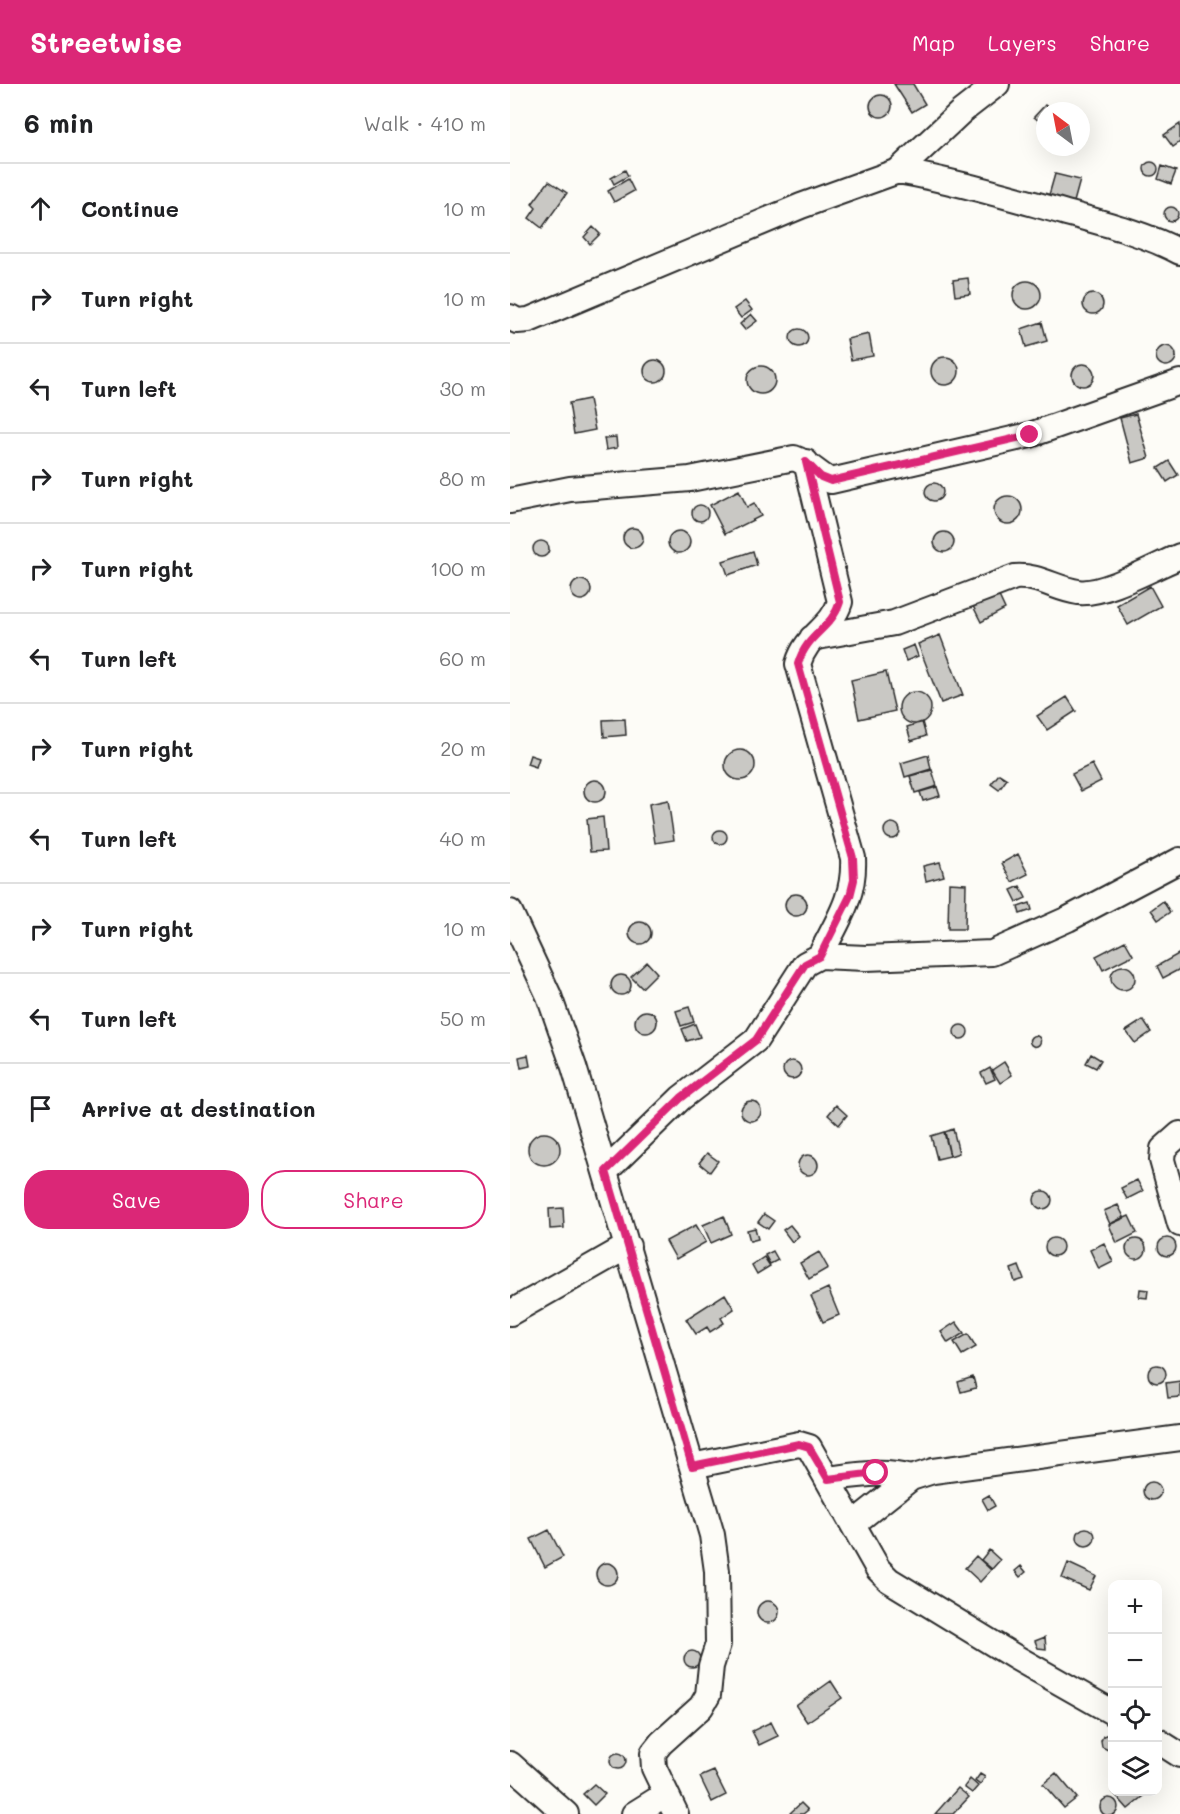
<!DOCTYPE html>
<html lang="en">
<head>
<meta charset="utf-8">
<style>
  body { margin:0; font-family:Mali,sans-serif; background:#f2f2f2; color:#202124 }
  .controls { position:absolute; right:18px; bottom:18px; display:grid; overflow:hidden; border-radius:12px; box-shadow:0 6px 24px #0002 }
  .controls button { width:54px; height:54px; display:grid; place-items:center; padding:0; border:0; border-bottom:2px solid #e0e0e0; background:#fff; color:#202124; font:30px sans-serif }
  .compass { position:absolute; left:526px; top:18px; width:54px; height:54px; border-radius:50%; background:#fff; box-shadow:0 6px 24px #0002; rotate:328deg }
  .stop { position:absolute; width:18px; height:18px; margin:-14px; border:4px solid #db2777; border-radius:50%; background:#fff }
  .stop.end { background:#db2777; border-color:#fff; box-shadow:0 2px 6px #0008 }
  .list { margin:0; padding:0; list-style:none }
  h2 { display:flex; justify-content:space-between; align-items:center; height:78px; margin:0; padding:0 24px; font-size:26px }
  h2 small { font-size:20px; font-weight:400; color:#757577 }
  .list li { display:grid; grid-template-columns:39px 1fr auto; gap:18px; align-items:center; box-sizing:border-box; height:90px; padding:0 24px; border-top:2px solid #e0e0e0 }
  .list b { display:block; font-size:22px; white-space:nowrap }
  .list em { font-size:20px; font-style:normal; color:#757577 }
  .actions { display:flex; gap:12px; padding:18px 24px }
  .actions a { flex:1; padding:14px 0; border:2px solid #db2777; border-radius:24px; text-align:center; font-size:21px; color:#db2777 }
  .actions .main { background:#db2777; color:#fff }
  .icon { flex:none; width:33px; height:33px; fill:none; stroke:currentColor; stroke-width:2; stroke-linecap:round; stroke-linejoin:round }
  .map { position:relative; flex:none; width:670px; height:1730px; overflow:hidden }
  header { display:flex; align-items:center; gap:36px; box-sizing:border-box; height:84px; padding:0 30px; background:#db2777; color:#fff }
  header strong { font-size:28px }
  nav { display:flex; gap:33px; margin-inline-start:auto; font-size:21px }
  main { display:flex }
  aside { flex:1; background:#fff }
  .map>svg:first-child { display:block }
</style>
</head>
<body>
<header>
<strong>Streetwise</strong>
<nav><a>Map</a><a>Layers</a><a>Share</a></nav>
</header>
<main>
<aside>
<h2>6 min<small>Walk · 410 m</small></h2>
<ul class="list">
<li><svg class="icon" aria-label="ahead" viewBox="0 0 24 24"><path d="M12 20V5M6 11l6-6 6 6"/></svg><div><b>Continue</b></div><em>10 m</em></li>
<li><svg class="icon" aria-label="right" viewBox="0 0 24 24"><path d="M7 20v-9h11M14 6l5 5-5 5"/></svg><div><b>Turn right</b></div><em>10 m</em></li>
<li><svg class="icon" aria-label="left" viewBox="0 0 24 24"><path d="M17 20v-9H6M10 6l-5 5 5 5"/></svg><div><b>Turn left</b></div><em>30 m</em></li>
<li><svg class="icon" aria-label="right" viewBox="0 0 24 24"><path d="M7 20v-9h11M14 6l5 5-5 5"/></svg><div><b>Turn right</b></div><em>80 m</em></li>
<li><svg class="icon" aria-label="right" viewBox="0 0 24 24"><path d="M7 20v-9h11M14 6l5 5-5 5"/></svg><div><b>Turn right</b></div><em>100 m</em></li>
<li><svg class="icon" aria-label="left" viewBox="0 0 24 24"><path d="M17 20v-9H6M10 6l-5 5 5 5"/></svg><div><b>Turn left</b></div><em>60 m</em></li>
<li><svg class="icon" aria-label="right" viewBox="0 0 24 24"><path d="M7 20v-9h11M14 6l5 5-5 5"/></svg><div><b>Turn right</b></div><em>20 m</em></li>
<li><svg class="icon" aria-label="left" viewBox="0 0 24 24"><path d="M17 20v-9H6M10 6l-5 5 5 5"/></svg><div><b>Turn left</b></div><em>40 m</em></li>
<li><svg class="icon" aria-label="right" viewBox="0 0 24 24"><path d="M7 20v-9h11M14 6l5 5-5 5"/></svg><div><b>Turn right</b></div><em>10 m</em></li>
<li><svg class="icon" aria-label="left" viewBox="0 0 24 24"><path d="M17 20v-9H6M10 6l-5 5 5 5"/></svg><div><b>Turn left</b></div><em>50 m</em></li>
<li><svg class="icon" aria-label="arrive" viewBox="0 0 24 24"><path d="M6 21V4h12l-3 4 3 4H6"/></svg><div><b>Arrive at destination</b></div></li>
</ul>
<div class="actions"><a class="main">Save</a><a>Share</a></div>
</aside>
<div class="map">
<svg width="670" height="1730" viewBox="0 0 670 1730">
  <rect width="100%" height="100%" fill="#fdfcf7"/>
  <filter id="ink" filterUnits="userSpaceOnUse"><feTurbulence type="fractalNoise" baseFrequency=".0167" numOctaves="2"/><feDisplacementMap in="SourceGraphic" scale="12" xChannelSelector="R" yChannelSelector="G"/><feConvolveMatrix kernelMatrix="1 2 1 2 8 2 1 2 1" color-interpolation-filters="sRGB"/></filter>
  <g filter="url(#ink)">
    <path fill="#c9c8c4" stroke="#2b2b2b" stroke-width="1.5" d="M384,0h19l12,20 -13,8z
      M360 22a11 11 0 1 1 22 0a11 11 0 1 1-22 0Z
      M535,21l8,6h-8v15l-11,-9z
      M670,40v18l-7,5 -9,-12z
      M634 85a7 7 0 1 1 14 0a7 7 0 1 1-14 0Z
      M652,82l14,5 -5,13 -13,-5z
      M115,86l3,6 -14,8 -3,-6z
      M545,90l25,6 -6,22 -25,-7z
      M118,95l6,12 -20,11 -6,-11z
      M39,97l18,12 -25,35 -13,-10 7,-10 -4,-4z
      M654 130a7 7 0 1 1 14 0a7 7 0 1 1-14 0Z
      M83,143l7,7 -10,10 -6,-7z
      M458,194l2,16 -15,2 -2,-16z
      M503 211a14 14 0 1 1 28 0a14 14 0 1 1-28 0Z
      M573 220a10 10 0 1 1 20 0a10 10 0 1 1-20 0Z
      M235,217l7,9 -11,8 -7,-9z
      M241,230l6,7 -12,9 -5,-6z
      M532,238l5,19 -21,6 -5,-18z
      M280 254a9 9 0 1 1 18 0a9 9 0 1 1-18 0Z
      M359,250l4,22 -22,4 -4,-21z
      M646 272a10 10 0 1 1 20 0a10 10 0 1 1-20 0Z
      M421 287a14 14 0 1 1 28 0a14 14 0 1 1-28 0Z
      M134 287a11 11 0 1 1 22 0a11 11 0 1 1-22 0Z
      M562 291a11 11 0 1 1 22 0a11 11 0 1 1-22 0Z
      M237 296a14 14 0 1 1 28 0a14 14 0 1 1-28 0Z
      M79,315l6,31 -21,4 -5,-31z
      M626,330l13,44 -17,5 -12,-45z
      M106,353l1,11 -11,2 -2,-12z
      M659,377l9,14 -11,7 -9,-14z
      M415 408a9 9 0 1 1 18 0a9 9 0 1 1-18 0Z
      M229,406l8,17 7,-4 7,13 -36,18 -15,-29z
      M484 426a14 14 0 1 1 28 0a14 14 0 1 1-28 0Z
      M182 429a8 8 0 1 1 16 0a8 8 0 1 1-16 0Z
      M113 454a10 10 0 1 1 20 0a10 10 0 1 1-20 0Z
      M158 458a11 11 0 1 1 22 0a11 11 0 1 1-22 0Z
      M424 458a10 10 0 1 1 20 0a10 10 0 1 1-20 0Z
      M23 465a8 8 0 1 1 16 0a8 8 0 1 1-16 0Z
      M243,467l4,14 -29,10 -5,-14z
      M61 506a10 10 0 1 1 20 0a10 10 0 1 1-20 0Z
      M640,502l11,20 -33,19 -11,-20z
      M488,510l7,15 -24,13 -8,-16z
      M430,551l23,60 -22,8 -23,-59z
      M404,561l4,11 -12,5 -4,-11z
      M376,588l9,39 -36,8 -8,-39z
      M389 624a16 16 0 1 1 32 0a16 16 0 1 1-32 0Z
      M557,613l9,14 -29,19 -10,-14z
      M115,635l1,16 -22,2 -1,-17z
      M412,638l4,14 -15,5 -4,-14z
      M215 681a15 15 0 1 1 30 0a15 15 0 1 1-30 0Z
      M20,671l9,3 -3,9 -9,-3z
      M418,671l3,14 -26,8 -4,-14z
      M582,680l9,17 -20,10 -9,-17z
      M422,686l5,16 -22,7 -5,-17z
      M489,690l8,5 -8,11 -8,-6z
      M74 707a11 11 0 1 1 22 0a11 11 0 1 1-22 0Z
      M427,703l3,9 -17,5 -3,-9z
      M158,716l6,40 -19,3 -6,-39z
      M93,733l3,34 -16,1 -3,-33z
      M374 747a8 8 0 1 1 16 0a8 8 0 1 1-16 0Z
      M203 753a7 7 0 1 1 14 0a7 7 0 1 1-14 0Z
      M508,770l10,20 -16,8 -10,-19z
      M430,778l4,14 -18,5 -3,-15z
      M439,799l17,1 -1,45h-17z
      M510,802l6,12 -9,4 -6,-12z
      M275 821a11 11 0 1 1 22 0a11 11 0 1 1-22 0Z
      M653,817l7,11 -12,8 -7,-10z
      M520,819l2,7 -12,4 -2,-7z
      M119 849a11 11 0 1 1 22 0a11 11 0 1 1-22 0Z
      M615,857l8,14 -30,15 -7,-14z
      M670,869v16l-17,9 -6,-12z
      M137,878l10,11 -15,15 -11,-11z
      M601 894a12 12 0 1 1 24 0a12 12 0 1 1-24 0Z
      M101 901a10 10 0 1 1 20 0a10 10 0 1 1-20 0Z
      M179,923l5,15 -13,4 -5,-15z
      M125 938a11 11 0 1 1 22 0a11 11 0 1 1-22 0Z
      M633,936l8,12 -16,11 -9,-12z
      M185,940l5,13 -13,4 -5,-12z
      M444 948a7 7 0 1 1 14 0a7 7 0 1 1-14 0Z
      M519.5 957a5.5 5.5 0 1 1 11 0a5.5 5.5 0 1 1-11 0Z
      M581,970l10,6 -5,8 -10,-5z
      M18,971l2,11 -9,2 -2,-11z
      M273 986a9 9 0 1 1 18 0a9 9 0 1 1-18 0Z
      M494,978l8,13 -12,8 -8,-13z
      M480,984l5,11 -9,4 -5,-10z
      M231 1027a10 10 0 1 1 20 0a10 10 0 1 1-20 0Z
      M326,1021l11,10 -8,10 -11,-10z
      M443,1045l6,24 -9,3 -5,-24z
      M434,1048l6,24 -13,3 -6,-23z
      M18 1065a16 16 0 1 1 32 0a16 16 0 1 1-32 0Z
      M197,1069l11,8 -8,11 -11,-9z
      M288 1081a10 10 0 1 1 20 0a10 10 0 1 1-20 0Z
      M627,1096l6,11 -16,8 -6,-11z
      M524 1116a9 9 0 1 1 18 0a9 9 0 1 1-18 0Z
      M608,1121l6,12 -14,7 -6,-13z
      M53,1124l1,20 -14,1 -1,-20z
      M254,1130l10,7 -6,8 -10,-7z
      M214,1132l7,18 -20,9 -8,-18z
      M619,1132l8,17 -20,10 -8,-18z
      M186,1141l10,17 -30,17 -10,-18z
      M280,1141l9,11 -7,6 -9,-12z
      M245,1144l3,11 -8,2 -3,-11z
      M535 1163a9 9 0 1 1 18 0a9 9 0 1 1-18 0Z
      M648 1163a9 9 0 1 1 18 0a9 9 0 1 1-18 0Z
      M616 1165a10 10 0 1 1 20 0a10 10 0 1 1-20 0Z
      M594,1159l9,19 -14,7 -9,-19z
      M263,1167l5,9 -8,4 -5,-9z
      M309,1168l9,16 -19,11 -9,-16z
      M254,1173l6,9 -13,8 -5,-9z
      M509,1182l5,13 -9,3 -4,-13z
      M318,1204l11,27 -16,7 -12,-26z
      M630,1205l8,1 -1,8 -8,-1z
      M215,1210l9,15 -13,9 3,5 -14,9 -3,-5 -11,7 -10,-15z
      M446,1238l8,11 -16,10 -7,-11z
      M458,1250l8,13 -14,8 -8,-13z
      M638 1290a9 9 0 1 1 18 0a9 9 0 1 1-18 0Z
      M463,1293l3,11 -15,4 -3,-10z
      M670,1297v16l-12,1 -2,-15z
      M633 1407a9 9 0 1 1 18 0a9 9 0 1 1-18 0Z
      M479,1411l6,11 -7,4 -6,-11z
      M567 1453a9 9 0 1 1 18 0a9 9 0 1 1-18 0Z
      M39,1446l14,27 -18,10 -14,-28z
      M479,1466l11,10 -8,9 -11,-9z
      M466,1472l15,14 -11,12 -15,-14z
      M86 1490a11 11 0 1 1 22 0a11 11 0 1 1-22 0Z
      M558,1479l28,13 -7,14 -27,-12z
      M511,1482l5,6 -6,5 -5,-6z
      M247 1528a11 11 0 1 1 22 0a11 11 0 1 1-22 0Z
      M535,1553l1,12 -8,-1 -3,-7z
      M174 1575a8 8 0 1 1 16 0a8 8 0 1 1-16 0Z
      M321,1597l11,17 -35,24 -11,-16z
      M261,1638l7,14 -19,9 -7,-14z
      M601,1649l1,17 -2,1 -8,-4 -1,-6 2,-5z
      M100 1677a8 8 0 1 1 16 0a8 8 0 1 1-16 0Z
      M204,1687l12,24 -14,7 -12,-25z
      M546,1689l21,25 -13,10 -21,-24z
      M470,1690l5,3 -5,8 -5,-4z
      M460,1695l8,7 -6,7 -8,-6z
      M84,1700l11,10 -11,11 -11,-11z
      M448,1704l11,9 -16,17h-18z
      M603,1708h36l-21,17z
      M590 1723a9 9 0 1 1 18 0a9 9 0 1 1-18 0Z
      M291,1719l7,7 -5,4h-14z"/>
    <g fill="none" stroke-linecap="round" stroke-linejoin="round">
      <defs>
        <path id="street" d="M388,87c56,10 110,26 165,41 39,11 81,21 117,40
          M0,233l7,4 12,-1 272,-114 97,-35 63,-59 36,-28
          M296,378l34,140c-9,28 -33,31 -42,62l55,194c2,40 -16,63 -33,98
          M0,417l60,-12 120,-10 104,-21c15,5 23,16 37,23l199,-46 150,-53
          M302,554l82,-15 121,-46c23,-2 41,12 63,15 25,4 78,-26 102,-36
          M0,828l39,84 25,71 138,468 5,36 1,73 -7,22 -3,29 -7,12 -40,36 -8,10 1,15 22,46
          M670,1050l-17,15 -1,11 18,64
          M96,1087l75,-73 75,-58 49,-76 15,-8 46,2 126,-5 76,-34 112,-59
          M0,1229l118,-67
          M182,1382l107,-22 10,3 69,122 11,11 126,77 97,55
          M318,1395c29,-4 55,-9 83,-1
          M343,1440l58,-46 22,-7 247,-33
          M648,1657l22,14
          M0,1680l56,50
          M124,1730l32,-20"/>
      </defs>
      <use href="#street" stroke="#2b2b2b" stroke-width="28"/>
      <use href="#street" stroke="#fdfcf7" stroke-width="24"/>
    </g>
  </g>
  <g fill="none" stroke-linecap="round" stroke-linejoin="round" filter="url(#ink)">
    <path stroke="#db2777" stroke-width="8" d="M366,1389l-48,6 -19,-32 -10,-3 -107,22 -86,-295 75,-73 75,-58 49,-76 15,-8 30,-60 4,-16 -1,-22 -55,-194c9,-31 33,-34 42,-62l-34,-140 15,15 10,4 199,-46"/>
  </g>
</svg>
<div class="controls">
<button>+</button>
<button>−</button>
<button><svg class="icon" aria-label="locate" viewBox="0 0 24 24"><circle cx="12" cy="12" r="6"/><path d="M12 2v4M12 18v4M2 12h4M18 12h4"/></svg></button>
<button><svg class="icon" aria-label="layers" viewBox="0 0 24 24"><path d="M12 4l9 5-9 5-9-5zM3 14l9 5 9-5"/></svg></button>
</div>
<svg class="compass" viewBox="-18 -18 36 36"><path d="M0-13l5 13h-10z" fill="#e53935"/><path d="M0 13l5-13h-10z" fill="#757577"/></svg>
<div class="stop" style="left:366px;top:1389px"></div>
<div class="stop end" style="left:520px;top:351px"></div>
</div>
</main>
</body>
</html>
